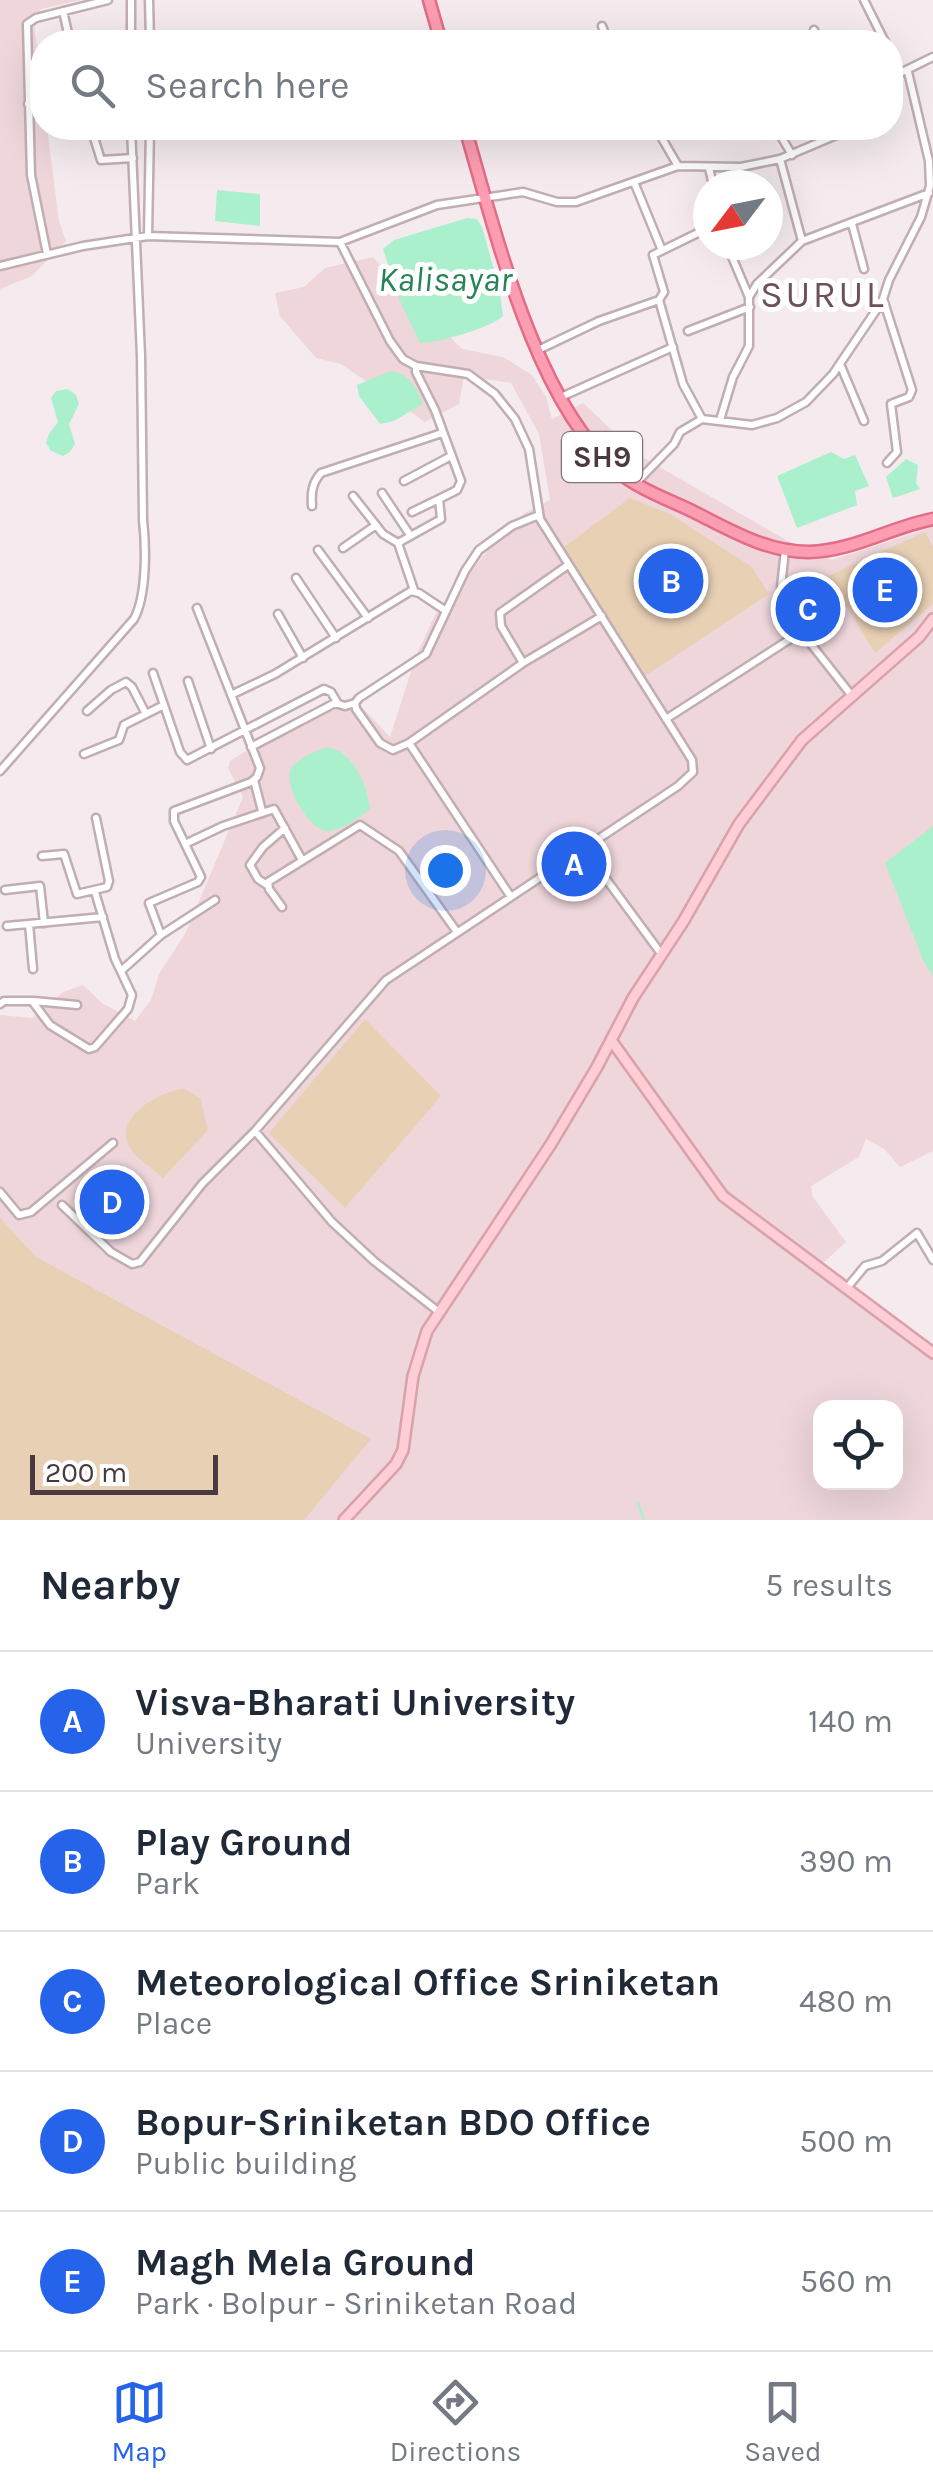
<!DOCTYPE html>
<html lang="en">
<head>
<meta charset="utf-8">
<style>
  body { margin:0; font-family:Karla,sans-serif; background:#f6f6f7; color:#1f2937 }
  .controls { position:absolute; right:30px; bottom:30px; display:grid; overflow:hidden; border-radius:20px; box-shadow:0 10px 40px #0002 }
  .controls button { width:90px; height:90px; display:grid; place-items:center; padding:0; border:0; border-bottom:2px solid #e0e1e3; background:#fff; color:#1f2937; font:50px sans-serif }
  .compass { position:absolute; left:693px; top:170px; width:90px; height:90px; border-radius:50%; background:#fff; box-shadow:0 10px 40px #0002; rotate:238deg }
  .scale { position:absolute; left:30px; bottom:25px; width:188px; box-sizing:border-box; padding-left:10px; border:5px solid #4a393e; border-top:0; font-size:28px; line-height:35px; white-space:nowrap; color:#4a393e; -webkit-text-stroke:8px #fff; paint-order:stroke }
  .you { position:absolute; left:445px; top:870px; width:35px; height:35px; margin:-25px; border:8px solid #fff; border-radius:50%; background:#1a73e8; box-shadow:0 0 0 15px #1a73e833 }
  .badge { display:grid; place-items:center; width:65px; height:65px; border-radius:50%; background:#2563eb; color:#fff; font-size:32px; font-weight:700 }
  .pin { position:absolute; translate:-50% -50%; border:5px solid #fff; box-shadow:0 2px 10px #0006 }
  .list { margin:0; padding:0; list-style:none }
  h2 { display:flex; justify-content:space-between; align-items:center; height:130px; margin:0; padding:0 40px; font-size:42px }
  h2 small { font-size:32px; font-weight:400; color:#747a83 }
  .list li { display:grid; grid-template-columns:65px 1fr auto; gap:30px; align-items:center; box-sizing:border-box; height:140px; padding:0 40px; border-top:2px solid #e0e1e3 }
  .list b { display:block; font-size:38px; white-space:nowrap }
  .list p { margin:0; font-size:32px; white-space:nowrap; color:#747a83 }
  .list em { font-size:32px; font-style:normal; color:#747a83 }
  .icon { flex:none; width:55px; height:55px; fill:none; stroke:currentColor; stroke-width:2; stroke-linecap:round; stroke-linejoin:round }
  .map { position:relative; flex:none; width:933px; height:1520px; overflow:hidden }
  .search { position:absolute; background:#fff; box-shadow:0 10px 40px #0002; left:30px; right:30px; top:30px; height:110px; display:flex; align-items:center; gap:25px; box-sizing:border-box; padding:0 35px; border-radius:40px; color:#747a83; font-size:38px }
  .sheet { height:830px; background:#fff }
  nav { display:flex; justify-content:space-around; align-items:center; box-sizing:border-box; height:140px; border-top:2px solid #e0e1e3; background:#fff; font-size:28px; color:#747a83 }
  nav a { display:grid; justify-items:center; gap:5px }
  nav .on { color:#2563eb }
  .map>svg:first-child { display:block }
</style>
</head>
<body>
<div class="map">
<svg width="933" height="1520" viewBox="0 0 933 1520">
  <rect width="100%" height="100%" fill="#f5ebee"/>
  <path fill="#eed6db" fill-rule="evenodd" d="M0,0h82l-41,9 -7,14 8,65v40h5l12,93 7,20 -34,35 -32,13z
    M373,257l89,92 41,8 29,18 14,22 6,22 31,-16 54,51 156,90 39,16 101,-33v624l-33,16 -16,-18 -18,-10 -7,18 -48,29 2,11 33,45 -23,21 110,90v167h-933v-505l32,3 31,-26 20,-7 19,18 33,18 16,-21 8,-26 27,-42 57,-135 -15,-29 2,-7 96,-60 21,8 13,-4 30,32 26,-81 19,-41 59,-72 29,-29 27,-14 -11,-66 -28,-51 -47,-7 -5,28 -34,18 -84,-58 -25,-6 -36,-42 -5,-23 29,-6 21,-19zM820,1408h76v74h-76z"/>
  <path fill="#e8d0b5" d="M630,498l40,16 82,53 17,27 -124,82 -85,-126z
    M925,532l8,15v57l-58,49 -47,-77z
    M365,1019l76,77 -96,112 -76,-75z
    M184,1089l16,9 8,32 -45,48c-9,-8 -23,-17 -31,-27 -23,-31 26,-60 52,-62z
    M0,1218l36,39 335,182 -67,81h-304z"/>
  <path fill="#aaf0cc" d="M217,190l43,4v32l-45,-5z
    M467,218l10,1 5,8 17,60 4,29c-12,12 -66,27 -83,27l-20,-42 -17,-52 11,-9z
    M391,371c19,4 25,15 32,33l-29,17 -14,3 -21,-28 -2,-11z
    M68,389l8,6 3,9 -10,20 6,20 -5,8 -7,4 -12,-5 -5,-8 3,-9 9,-12 -7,-24 5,-7z
    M831,452l13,7 11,-4 14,31 -14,5 2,14 -60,23 -20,-52z
    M906,459l12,6 -2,18 4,6 -27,9 -7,-21z
    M327,747c27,5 40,37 43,62 -11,9 -27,21 -43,22 -18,0 -46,-48 -35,-64 8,-9 24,-16 35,-20z
    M933,826v150l-10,-16 -38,-97z"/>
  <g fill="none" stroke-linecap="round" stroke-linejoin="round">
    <path stroke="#aaf0cc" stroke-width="2.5" d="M638,1503l6,17"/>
    <defs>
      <path id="street" d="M149,0l1,42
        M864,0l21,42
        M63,11l7,31
        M602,26l6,16
        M814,30l6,12
        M131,42v-42
        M662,42l14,-5 8,5
        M864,42l17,-7
        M890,57l6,19
        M890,78l43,-21
        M28,104l14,-2
        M91,128l10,32 32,-2
        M656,128l22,38
        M776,128l16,27
        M780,159l22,82
        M709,168l4,17
        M634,182l27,66
        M852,224l12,45
        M148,236l2,-108
        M727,245l22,52
        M47,254l-16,-79 -4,-151 9,-6 72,-18
        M0,266l83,-20 65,-10 192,6 97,-37 86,-13 34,10h19l102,-36 63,1 39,-8 73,-31
        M688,331l62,-24
        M536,351l63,-30 60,-21
        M840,364l24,57
        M561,397l112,-50
        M702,419l-19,-35 -24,-84 5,-8 -11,-37 55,-27
        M720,420l13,-43 16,-31v-49l8,-13 45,-43 127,-48
        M887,463l10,-11 -6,-48 18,-7 3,-7 -29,-91 6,-19 32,-63 9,-31 -1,-25 -21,-89
        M404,481l47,-25
        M636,483l38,-39 6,-12 22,-13 50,6 25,-7 29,-16 27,-28 50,-74
        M382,493l28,42
        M353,496l30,38 15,9
        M312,506c-1,-13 0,-23 9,-33l121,-40
        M412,512l27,-13
        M539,515l-27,11 -33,24 -14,21 -39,83 -67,44 -4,5 1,6 24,34 13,7 16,-7 114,-80 79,-47
        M343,548l33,-23
        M318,550l50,68
        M785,550l-4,37 11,33 60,76
        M296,578l40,60
        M414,590l-16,-47 43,-24 -2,-20 18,-9 4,-9 -26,-71 -19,-38v-6
        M278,614l25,44
        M523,663l-22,-37 -1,-13 68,-48
        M153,673l27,79 7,8 137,-71 7,3 6,10
        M188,681l23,68
        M233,694l42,-20 136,-83 8,2 27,18
        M87,711l24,-21 15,-8 6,5 14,27
        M666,719l135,-87
        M409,743l102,154
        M251,747l84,-44 10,3 10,-3
        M84,754l35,-14 5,-15 40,-20
        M0,771l134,-152c13,-24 12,-73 9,-99l-2,-164 -10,-228
        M254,780l8,31
        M185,844l38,-18 51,-17 28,51
        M584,849l78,106
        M42,856l22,-2 13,40 30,-7 2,-6 -13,-63
        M267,885l-9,-6 -8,-14 13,-18 22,-19
        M5,890l35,-4 4,37
        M282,907l-13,-18 -1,-7 92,-57 39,26 58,81
        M29,924l4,45
        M7,926l96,-9
        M161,935l-12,-32 49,-21 3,-5 -27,-56v-10l77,-29 6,-5 3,-9 -63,-160
        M121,971l40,-36 54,-35
        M34,1001l43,4
        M0,1004l4,-3h28l18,24 39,24 6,-2 33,-38 4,-14 -17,-36 -20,-67
        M255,1131l77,91 42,39 65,51
        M0,1192l19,23 12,-3 82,-69
        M62,1205l49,47 21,12 8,-2 62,-78 53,-53 131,-151 292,-194 15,-14 -1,-12 -152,-241 -11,-70 -14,-30 -20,-25 -27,-20 -52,-8 -13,-7 -13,-18 -50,-99
        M846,1289l19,-23 17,-5 35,-28 16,27"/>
      <path id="secondary" d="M611,1040l112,156 210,157
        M344,1520l52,-56 7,-14 10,-74 14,-45 124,-187 46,-77 36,-69 50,-76 56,-98 63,-84 117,-103 14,-18"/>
      <path id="primary" d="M429,0l12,42
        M465,128c30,101 69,272 151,342 21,19 54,30 80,43 36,18 71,39 113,39 44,-1 82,-25 124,-33"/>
    </defs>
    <use href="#street" stroke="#c1aeb3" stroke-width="11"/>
    <use href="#secondary" stroke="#daa1ab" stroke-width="14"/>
    <use href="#primary" stroke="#e36c87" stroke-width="15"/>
    <use href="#street" stroke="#fff" stroke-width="6"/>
    <use href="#secondary" stroke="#fecdd5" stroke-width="9"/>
    <use href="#primary" stroke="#fd9db1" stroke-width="10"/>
  </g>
  <g text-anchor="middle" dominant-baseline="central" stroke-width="10" stroke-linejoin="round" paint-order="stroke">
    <rect fill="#fff" stroke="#807478" stroke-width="2.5" x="562" y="432" width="80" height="50" rx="8"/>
    <g font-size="30" font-weight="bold" fill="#4a393e">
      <text x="602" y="457">SH9</text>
    </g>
    <g font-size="35" font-style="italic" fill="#288456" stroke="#fff">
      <text x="445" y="279">Kalisayar</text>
    </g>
    <g font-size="38" letter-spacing="2.5" fill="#6d505a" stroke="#fff">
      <text x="823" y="294">SURUL</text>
    </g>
  </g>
</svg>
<div class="controls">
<button><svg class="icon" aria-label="locate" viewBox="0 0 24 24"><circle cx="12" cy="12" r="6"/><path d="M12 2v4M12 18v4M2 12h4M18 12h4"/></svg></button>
</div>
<svg class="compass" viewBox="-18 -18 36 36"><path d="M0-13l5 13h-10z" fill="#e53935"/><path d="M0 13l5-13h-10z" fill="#747a83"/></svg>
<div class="scale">200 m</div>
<div class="you"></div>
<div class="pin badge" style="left:574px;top:864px">A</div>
<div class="pin badge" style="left:671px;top:581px">B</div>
<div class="pin badge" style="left:808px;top:609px">C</div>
<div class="pin badge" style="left:112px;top:1202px">D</div>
<div class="pin badge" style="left:885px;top:590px">E</div>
<div class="search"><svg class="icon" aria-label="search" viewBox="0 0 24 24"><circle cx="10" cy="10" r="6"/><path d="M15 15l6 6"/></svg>Search here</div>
</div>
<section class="sheet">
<h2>Nearby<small>5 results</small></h2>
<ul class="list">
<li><span class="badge">A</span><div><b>Visva-Bharati University</b><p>University</p></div><em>140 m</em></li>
<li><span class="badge">B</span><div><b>Play Ground</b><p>Park</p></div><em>390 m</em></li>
<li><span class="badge">C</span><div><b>Meteorological Office Sriniketan</b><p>Place</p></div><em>480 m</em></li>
<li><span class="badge">D</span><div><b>Bopur-Sriniketan BDO Office</b><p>Public building</p></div><em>500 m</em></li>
<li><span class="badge">E</span><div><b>Magh Mela Ground</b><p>Park · Bolpur - Sriniketan Road</p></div><em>560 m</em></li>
</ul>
</section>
<nav>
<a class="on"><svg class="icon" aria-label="map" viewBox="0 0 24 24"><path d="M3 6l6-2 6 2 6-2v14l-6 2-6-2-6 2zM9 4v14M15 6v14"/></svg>Map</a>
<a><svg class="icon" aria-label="directions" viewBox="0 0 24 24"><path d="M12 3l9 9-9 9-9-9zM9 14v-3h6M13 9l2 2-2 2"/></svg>Directions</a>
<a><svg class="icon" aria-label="saved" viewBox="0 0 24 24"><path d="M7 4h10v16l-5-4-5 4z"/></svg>Saved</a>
</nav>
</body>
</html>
